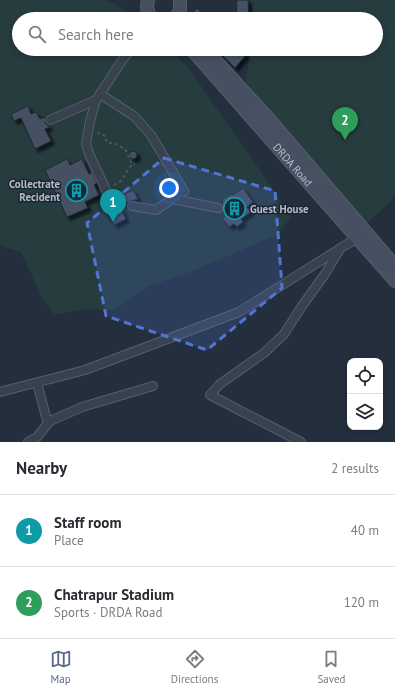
<!DOCTYPE html>
<html lang="en">
<head>
<meta charset="utf-8">
<style>
  body { margin:0; font-family:"PT Sans",sans-serif; background:#f7f7f7; color:#2b2b33 }
  .controls { position:absolute; right:12px; bottom:12px; display:grid; overflow:hidden; border-radius:8px; box-shadow:0 2px 6px #0003 }
  .controls button { width:36px; height:36px; display:grid; place-items:center; padding:0; border:0; border-bottom:1px solid #e1e1e2; background:#fff; color:#2b2b33; font:20px sans-serif }
  .you { position:absolute; left:169px; top:188px; width:14px; height:14px; margin:-10px; border:3px solid #fff; border-radius:50%; background:#1a73e8; box-shadow:0 0 0 6px #1a73e833 }
  .badge { display:grid; place-items:center; width:26px; height:26px; border-radius:50%; background:#56698c; color:#fff; font-size:13px; font-weight:700 }
  .pin { position:absolute; translate:-50% -33px; filter:drop-shadow(0 1px 2px #0008) }
  .pin::after { content:''; position:absolute; top:21px; width:14px; height:12px; background:inherit; clip-path:polygon(0 0,100% 0,50% 100%) }
  .list { margin:0; padding:0; list-style:none }
  h2 { display:flex; justify-content:space-between; align-items:center; height:52px; margin:0; padding:0 16px; font-size:17px }
  h2 small { font-size:13px; font-weight:400; color:#7c7c81 }
  .list li { display:grid; grid-template-columns:26px 1fr auto; gap:12px; align-items:center; box-sizing:border-box; height:72px; padding:0 16px; border-top:1px solid #e1e1e2 }
  .list b { display:block; font-size:15px; white-space:nowrap }
  .list p { margin:0; font-size:13px; white-space:nowrap; color:#7c7c81 }
  .list em { font-size:13px; font-style:normal; color:#7c7c81 }
  .icon { flex:none; width:22px; height:22px; fill:none; stroke:currentColor; stroke-width:2; stroke-linecap:round; stroke-linejoin:round }
  .map { position:relative; flex:none; width:395px; height:442px; overflow:hidden }
  .search { position:absolute; background:#fff; box-shadow:0 2px 6px #0003; left:12px; right:12px; top:12px; height:44px; display:flex; align-items:center; gap:10px; box-sizing:border-box; padding:0 14px; border-radius:22px; color:#7c7c81; font-size:15px }
  .sheet { height:196px; background:#fff }
  nav { display:flex; justify-content:space-around; align-items:center; box-sizing:border-box; height:56px; border-top:1px solid #e1e1e2; background:#fff; font-size:11px; color:#7c7c81 }
  nav a { display:grid; justify-items:center; gap:2px }
  nav .on { color:#56698c }
  .map>svg:first-child { display:block }
</style>
</head>
<body>
<div class="map">
<svg width="395" height="442" viewBox="0 0 395 442">
  <defs>
    <filter id="shadow"><feDropShadow dx="3.5" dy="3.5" stdDeviation="1" flood-color="#0009"/></filter>
  </defs>
  <rect width="100%" height="100%" fill="#242f3e"/>
  <path fill="#263c3f" d="M0,0h107l18,10 10,9h-116v30h152l18,20 73,104 29,44 -14,18 -87,37 -43,15 -33,23 -29,-1 -31,6 -13,-20 -20,-43 -21,-6z
    M250,0h145v197l-29,27 -120,-141 4,-34h126v-30h-125z"/>
  <path fill="#455162" stroke="#1f2835" filter="url(#shadow)" d="M237,0h11l1,19h-13z
    M197,8l12,11h-22z
    M216,49h24l6,6 -11,13z
    M28,106l3,8 5,-2 4,7 5,-2v6l5,4 -5,2 6,12 -16,8 -14,-31 -7,3 -3,-7z
    M129 155a4 4 0 1 1 8 0a4 4 0 1 1-8 0Z
    M67,159l3,6 12,-6 7,15 3,-2 5,11 -3,2 5,10 -14,7 3,6 -21,9 -22,-47z
    M243,188l10,14 -6,5 4,5 -10,7 2,3 -6,5 -3,-3 -5,3 -7,-9 8,-5 -7,-2v-4l-1,-3 1,-5 8,-5 2,1z
    M133,190l5,9 -8,2 -3,3 -4,-9z
    M121,209l5,10 -12,6 -5,-10 3,-1h5z"/>
  <g fill="none" stroke-linecap="round" stroke-linejoin="round">
    <defs>
      <path id="minor" d="M100,94l34,22 17,19 33,56 -28,19 -24,-4
        M50,120l46,-20
        M173,199l45,9
        M115,209l-25,-53 -4,-12 4,-23 6,-21 27,-41 9,-10
        M37,383l11,41
        M0,392l85,-22 154,-58 121,-76
        M28,442l9,-5 13,-16 32,-14 71,-21
        M301,442l-91,-47 10,-11 44,-31 20,-19 18,-28 23,-32 15,-25"/>
      <g id="secondary">
        <path d="M148,0c-2,7 -1,13 4,19"/>
        <path d="M175,19l5,-8v-11"/>
        <path id="s1" d="M191,49l204,232"/>
        <path d="M205,49l64,70 126,147"/>
      </g>
    </defs>
    <use href="#minor" stroke="#565f6c" stroke-width="10"/>
    <use href="#secondary" stroke="#565f6c" stroke-width="14"/>
    <path stroke="#44595c" stroke-width="2" stroke-dasharray="3 3" stroke-linecap="butt" d="M97,133l5,1 4,3v4l2,2h6l11,6 7,15
      M114,185l7,-4 11,-17h3"/>
    <use href="#minor" stroke="#38414e" stroke-width="8"/>
    <use href="#secondary" stroke="#465061" stroke-width="12"/>
  </g>
  <path fill="#5274d3" fill-opacity="0.2" stroke="#5274d3" stroke-width="3" stroke-dasharray="8 5" stroke-linejoin="round" d="M164,158l111,33 7,97 -75,62 -101,-34 -19,-93z"/>
  <defs>
    <symbol id="building-ring" viewBox="-11 -11 22 22"><circle r="9.5" fill="#1d2633" stroke="#0f9aa8" stroke-width="1.5"/><path d="M-4-6H4V6H1V3H-1V6H-4ZM-2.5-4.3h1.7v1.8h-1.7ZM.8-4.3h1.7v1.8H.8ZM-2.5-1h1.7V.8h-1.7ZM.8-1h1.7V.8H.8Z" fill="#0f9aa8"/></symbol>
  </defs>
  <g fill-rule="evenodd">
    <use href="#building-ring" x="64" y="178" width="25" height="25"/>
    <use href="#building-ring" x="222" y="196" width="25" height="25"/>
  </g>
  <g text-anchor="middle" dominant-baseline="central" stroke-width="3" stroke-linejoin="round" paint-order="stroke">
    <g font-size="11" fill="#b4bcc9" stroke="#1d2633">
      <text stroke="none"><textPath href="#s1" startOffset="154">DRDA Road</textPath></text>
    </g>
    <g font-size="11" font-weight="bold" fill="#b4bcc9" stroke="#1d2633" text-anchor="end">
      <text x="60" y="184">Collectrate<tspan x="60" dy="13">Recident</tspan></text>
      <text x="250" y="209" text-anchor="start">Guest House</text>
    </g>
  </g>
</svg>
<div class="controls">
<button><svg class="icon" aria-label="locate" viewBox="0 0 24 24"><circle cx="12" cy="12" r="6"/><path d="M12 2v4M12 18v4M2 12h4M18 12h4"/></svg></button>
<button><svg class="icon" aria-label="layers" viewBox="0 0 24 24"><path d="M12 4l9 5-9 5-9-5zM3 14l9 5 9-5"/></svg></button>
</div>
<div class="you"></div>
<div class="pin badge" style="left:113px;top:222px;background:#0f9aa8">1</div>
<div class="pin badge" style="left:345px;top:140px;background:#2e9e5b">2</div>
<div class="search"><svg class="icon" aria-label="search" viewBox="0 0 24 24"><circle cx="10" cy="10" r="6"/><path d="M15 15l6 6"/></svg>Search here</div>
</div>
<section class="sheet">
<h2>Nearby<small>2 results</small></h2>
<ul class="list">
<li><span class="badge" style="background:#0f9aa8">1</span><div><b>Staff room</b><p>Place</p></div><em>40 m</em></li>
<li><span class="badge" style="background:#2e9e5b">2</span><div><b>Chatrapur Stadium</b><p>Sports · DRDA Road</p></div><em>120 m</em></li>
</ul>
</section>
<nav>
<a class="on"><svg class="icon" aria-label="map" viewBox="0 0 24 24"><path d="M3 6l6-2 6 2 6-2v14l-6 2-6-2-6 2zM9 4v14M15 6v14"/></svg>Map</a>
<a><svg class="icon" aria-label="directions" viewBox="0 0 24 24"><path d="M12 3l9 9-9 9-9-9zM9 14v-3h6M13 9l2 2-2 2"/></svg>Directions</a>
<a><svg class="icon" aria-label="saved" viewBox="0 0 24 24"><path d="M7 4h10v16l-5-4-5 4z"/></svg>Saved</a>
</nav>
</body>
</html>
